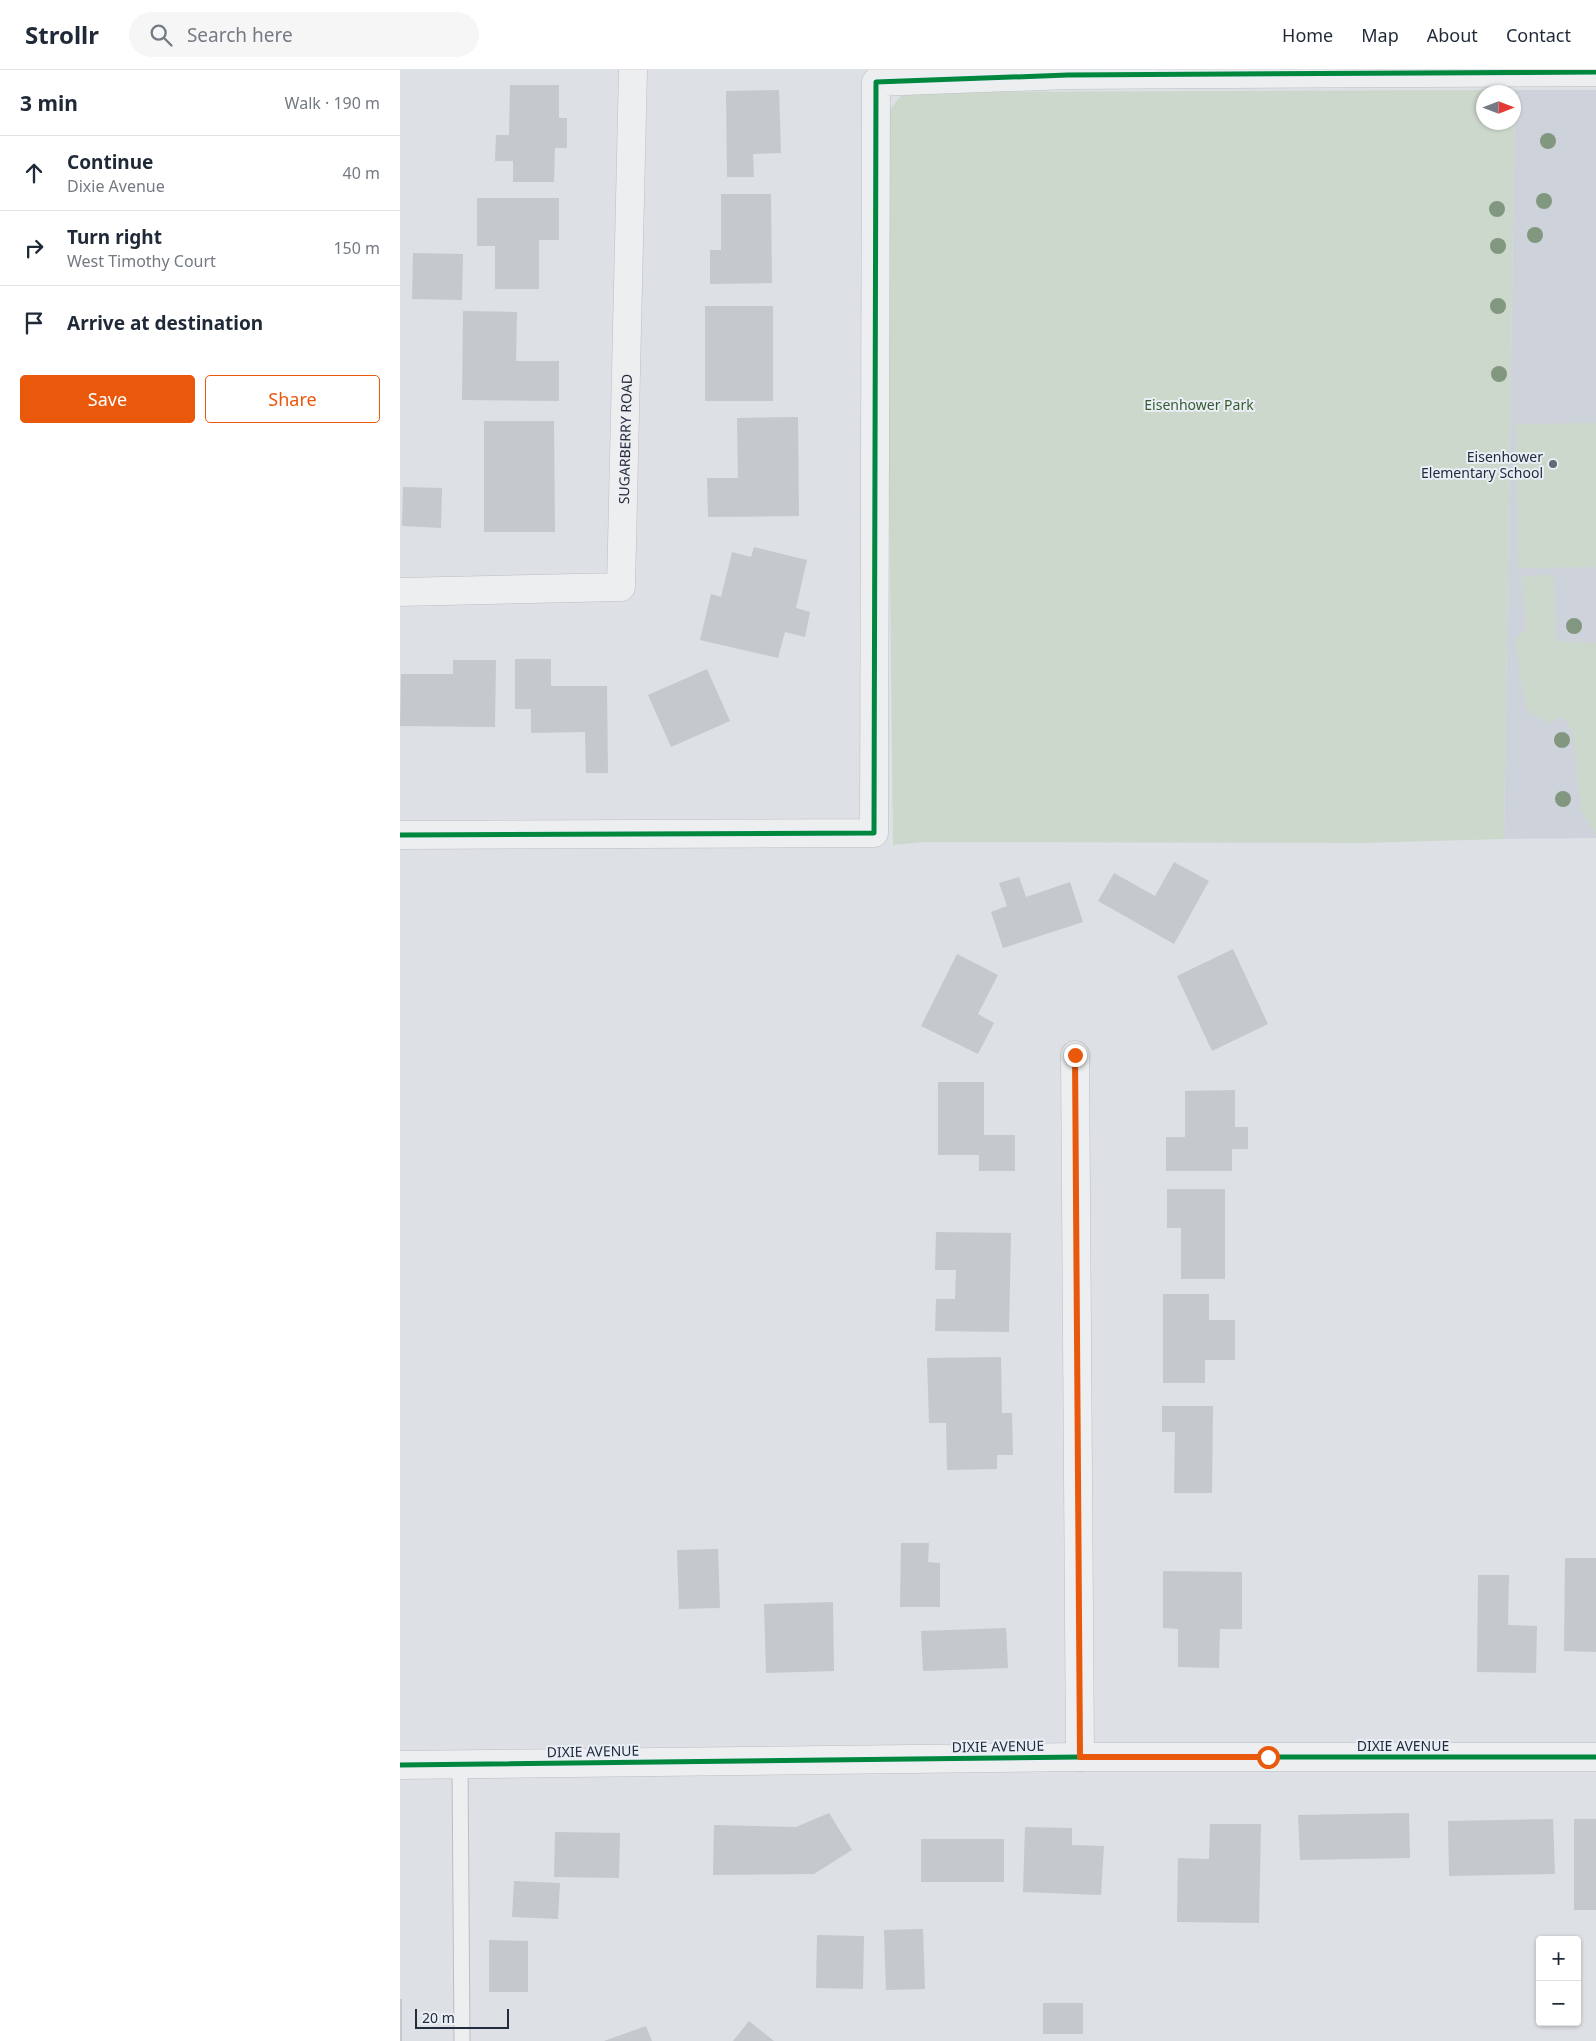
<!DOCTYPE html>
<html lang="en">
<head>
<meta charset="utf-8">
<style>
  body { margin:0; font-family:"Noto Sans",sans-serif; background:#f6f6f7; color:#1f2937 }
  .controls { position:absolute; right:15px; bottom:15px; display:grid; overflow:hidden; border-radius:5px; box-shadow:0 1px 4px #0004 }
  .controls button { width:45px; height:45px; display:grid; place-items:center; padding:0; border:0; border-bottom:1px solid #e0e1e3; background:#fff; color:#1f2937; font:25px sans-serif }
  .compass { position:absolute; left:1076px; top:15px; width:45px; height:45px; border-radius:50%; background:#fff; box-shadow:0 1px 4px #0004; rotate:90deg }
  .scale { position:absolute; left:15px; bottom:12px; width:94px; box-sizing:border-box; padding-left:5px; border:2px solid #232c3e; border-top:0; font-size:14px; line-height:18px; white-space:nowrap; color:#232c3e; -webkit-text-stroke:4px #eaeef5; paint-order:stroke }
  .stop { position:absolute; width:15px; height:15px; margin:-11px; border:4px solid #ea580c; border-radius:50%; background:#fff }
  .stop.end { background:#ea580c; border-color:#fff; box-shadow:0 1px 5px #0008 }
  .list { margin:0; padding:0; list-style:none }
  h2 { display:flex; justify-content:space-between; align-items:center; height:65px; margin:0; padding:0 20px; font-size:21px }
  h2 small { font-size:16px; font-weight:400; color:#747a83 }
  .list li { display:grid; grid-template-columns:32px 1fr auto; gap:15px; align-items:center; box-sizing:border-box; height:75px; padding:0 20px; border-top:1px solid #e0e1e3 }
  .list b { display:block; font-size:19px; white-space:nowrap }
  .list p { margin:0; font-size:16px; white-space:nowrap; color:#747a83 }
  .list em { font-size:16px; font-style:normal; color:#747a83 }
  .actions { display:flex; gap:10px; padding:15px 20px }
  .actions a { flex:1; padding:11px 0; border:1px solid #ea580c; border-radius:5px; text-align:center; font-size:18px; color:#ea580c }
  .actions .main { background:#ea580c; color:#fff }
  .icon { flex:none; width:28px; height:28px; fill:none; stroke:currentColor; stroke-width:2; stroke-linecap:round; stroke-linejoin:round }
  .map { position:relative; flex:none; width:1196px; height:1971px; overflow:hidden }
  header { display:flex; align-items:center; gap:30px; box-sizing:border-box; height:70px; padding:0 25px; background:#fff; border-bottom:1px solid #e0e1e3 }
  header strong { font-size:24px }
  nav { display:flex; gap:28px; margin-inline-start:auto; font-size:18px }
  .search { width:350px; height:45px; background:#f6f6f7; display:flex; align-items:center; gap:12px; box-sizing:border-box; padding:0 18px; border-radius:28px; color:#747a83; font-size:19px }
  main { display:flex }
  aside { flex:1; background:#fff }
  .map>svg:first-child { display:block }
</style>
</head>
<body>
<header>
<strong>Strollr</strong>
<div class="search"><svg class="icon" aria-label="search" viewBox="0 0 24 24"><circle cx="10" cy="10" r="6"/><path d="M15 15l6 6"/></svg>Search here</div>
<nav><a>Home</a><a>Map</a><a>About</a><a>Contact</a></nav>
</header>
<main>
<aside>
<h2>3 min<small>Walk · 190 m</small></h2>
<ul class="list">
<li><svg class="icon" aria-label="ahead" viewBox="0 0 24 24"><path d="M12 20V5M6 11l6-6 6 6"/></svg><div><b>Continue</b><p>Dixie Avenue</p></div><em>40 m</em></li>
<li><svg class="icon" aria-label="right" viewBox="0 0 24 24"><path d="M7 20v-9h11M14 6l5 5-5 5"/></svg><div><b>Turn right</b><p>West Timothy Court</p></div><em>150 m</em></li>
<li><svg class="icon" aria-label="arrive" viewBox="0 0 24 24"><path d="M6 21V4h12l-3 4 3 4H6"/></svg><div><b>Arrive at destination</b></div></li>
</ul>
<div class="actions"><a class="main">Save</a><a>Share</a></div>
</aside>
<div class="map">
<svg width="1196" height="1971" viewBox="0 0 1196 1971">
  <rect width="100%" height="100%" fill="#dde0e4"/>
  <path fill="#ced3db" d="M1115,20h81v748l-92,1z"/>
  <path fill="#cdd8cd" fill-rule="evenodd" d="M1115,20l-11,749 -143,4 -436,-1 -32,3 -8,-729 19,-24zM1084,22h30v30h-30z
    M1196,353v144l-78,1 -2,-144z
    M1154,505l2,66 40,2v192l-15,-24 -8,-79 -10,-16 -15,8 -22,-15 -11,-70 11,-11 -4,-52z"/>
  <path fill="#c5c8cc" d="M110,15h49v33h8v30h-12l-1,34h-41v-21h-18l1,-26h13z
    M379,20l2,63 -28,1 1,23h-27l-1,-86z
    M321,124h50l1,89 -62,1v-34h11z
    M77,128h82v42h-20v49h-44v-43h-18z
    M13,183l50,1 -1,46 -50,-1z
    M305,236h68v95h-68z
    M63,241l54,1 -1,49h43v40l-97,-1z
    M398,347l1,99 -91,1 -1,-39h31l-1,-60z
    M84,351h70l1,111h-71z
    M3,417l39,1 -1,40 -39,-2z
    M354,477l53,13 -11,48 14,4 -5,25 -20,-5 -7,26 -78,-18 11,-46 10,3 11,-45 19,5z
    M115,589h36v27h56l1,87h-22l-1,-41 -54,1v-24h-16z
    M53,590h43l-1,67 -95,-1 1,-52h52z
    M307,599l23,52 -59,26 -23,-52z
    M774,792l35,19 -35,63 -76,-43 16,-28 41,23z
    M619,807l7,20 44,-15 13,40 -80,26 -12,-36 16,-6 -8,-23z
    M833,879l35,75 -56,27 -35,-75z
    M557,884l41,21 -20,39 16,9 -16,31 -57,-28z
    M538,1012h46v53h31v36h-36v-16h-41z
    M835,1020v37h13v22h-16v22h-66v-34h19v-46z
    M767,1119h58v90h-44v-51h-14z
    M536,1162l75,1 -2,99 -74,-1 1,-32h19l1,-29h-21z
    M763,1224h46v26h26v40h-30v23h-42z
    M601,1287l1,56h10l1,42h-16v14l-50,1 -1,-47h-17l-2,-65z
    M762,1336h51l-1,87h-38l1,-61h-13z
    M501,1473h28l-1,19 12,1v44h-40z
    M318,1479l2,59 -41,1 -2,-59z
    M1165,1488h31v94l-32,-1z
    M763,1501l79,1v57h-22l-1,39 -41,-1v-38l-15,-1z
    M1078,1505h31l-1,50 29,1 -1,47 -59,-1z
    M433,1532l1,69 -68,2 -2,-69z
    M606,1558l2,40 -85,3 -2,-40z
    M429,1743l23,37 -38,24 -101,1 1,-50 82,2z
    M1009,1743l1,45 -110,2 -2,-45z
    M1153,1749l2,55 -106,2 -1,-55z
    M1174,1749h22v91h-22z
    M810,1754h51l-2,99 -82,-1 1,-64 31,1z
    M625,1757l47,1v17l32,1 -3,49 -78,-3z
    M155,1762l65,1 -1,45 -65,-1z
    M521,1769h83v43h-83z
    M114,1811l46,2 -2,36 -46,-2z
    M523,1859l2,60 -39,1 -2,-60z
    M417,1865l47,1 -1,53 -47,-1z
    M89,1870l39,1v51h-39z
    M0,1929h2v42h-2z
    M643,1933h40v31h-40z
    M349,1951l25,20h-41z
    M246,1956l6,15h-48z"/>
  <g fill="none" stroke-linecap="round" stroke-linejoin="round">
    <defs>
      <path id="lane" d="M60,1694l2,277"/>
      <g id="street">
        <path id="s1" d="M0,522l221,-5 12,-517"/>
        <path d="M0,765l474,-2 2,-751 192,-7 528,-3"/>
        <path d="M675,985l5,702"/>
        <path d="M0,1695l680,-8h516"/>
      </g>
    </defs>
    <use href="#lane" stroke="#bbbec2" stroke-width="17"/>
    <use href="#street" stroke="#bbbec2" stroke-width="29"/>
    <use href="#lane" stroke="#edeef0" stroke-width="15"/>
    <use href="#street" stroke="#edeef0" stroke-width="28"/>
    <defs>
      <path id="cycleway" d="M0,765l474,-2 2,-751 192,-7 528,-3
        M0,1695l680,-8h516"/>
    </defs>
    <use href="#cycleway" stroke="#eaeef5" stroke-width="8"/>
    <use href="#cycleway" stroke="#00873e" stroke-width="5"/>
  </g>
  <g fill="#819780">
    <circle cx="1148" cy="71" r="8"/>
    <circle cx="1144" cy="131" r="8"/>
    <circle cx="1097" cy="139" r="8"/>
    <circle cx="1135" cy="165" r="8"/>
    <circle cx="1098" cy="176" r="8"/>
    <circle cx="1098" cy="236" r="8"/>
    <circle cx="1099" cy="304" r="8"/>
    <circle cx="1174" cy="556" r="8"/>
    <circle cx="1162" cy="670" r="8"/>
    <circle cx="1163" cy="729" r="8"/>
  </g>
  <g fill="none" stroke-linecap="round" stroke-linejoin="round">
    <path stroke="#ea580c" stroke-width="6" d="M675,985l5,702h188"/>
  </g>
  <circle fill="#646b78" stroke="#eaeef5" stroke-width="2" cx="1153" cy="394" r="5"/>
  <g text-anchor="middle" dominant-baseline="central" stroke-width="4" stroke-linejoin="round" paint-order="stroke">
    <g font-size="14" fill="#365b2f" stroke="#eaeef5">
      <text x="799" y="334">Eisenhower Park</text>
    </g>
    <g font-size="14" fill="#232c3e" stroke="#eaeef5">
      <text stroke="none"><textPath href="#s1" startOffset="369">SUGARBERRY ROAD</textPath></text>
      <text x="1003" y="1675">DIXIE AVENUE</text>
      <text transform="translate(598 1676) rotate(-1)">DIXIE AVENUE</text>
      <text transform="translate(193 1681) rotate(-1)">DIXIE AVENUE</text>
    </g>
    <g font-size="14" fill="#232c3e" stroke="#eaeef5" text-anchor="end">
      <text x="1143" y="386">Eisenhower<tspan x="1143" dy="16">Elementary School</tspan></text>
    </g>
  </g>
</svg>
<div class="controls">
<button>+</button>
<button>−</button>
</div>
<svg class="compass" viewBox="-18 -18 36 36"><path d="M0-13l5 13h-10z" fill="#e53935"/><path d="M0 13l5-13h-10z" fill="#747a83"/></svg>
<div class="scale">20 m</div>
<div class="stop" style="left:868px;top:1687px"></div>
<div class="stop end" style="left:675px;top:985px"></div>
</div>
</main>
</body>
</html>
